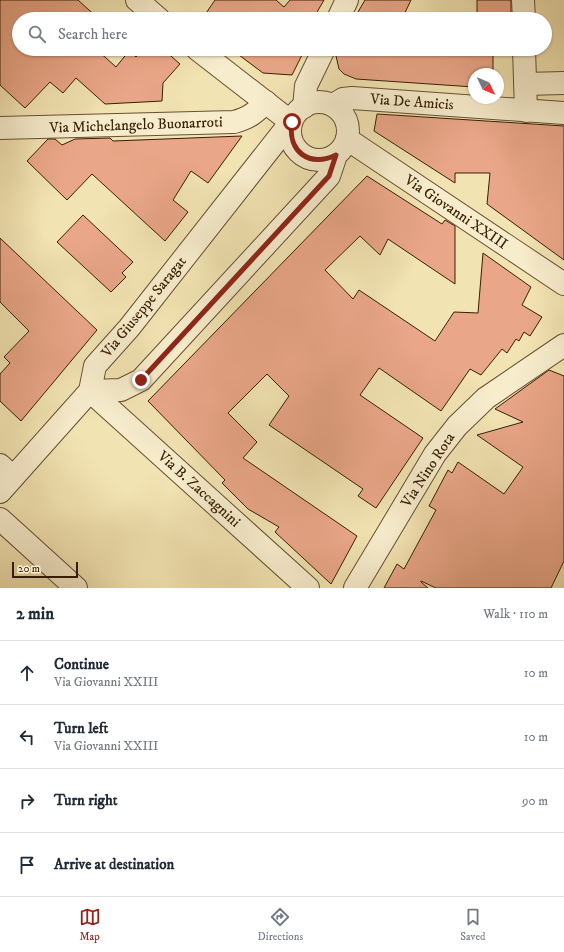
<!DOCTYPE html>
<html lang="en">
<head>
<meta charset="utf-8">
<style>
  body { margin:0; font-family:"IM FELL DW Pica",serif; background:#f2f2f3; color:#1f2937 }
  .compass { position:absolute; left:468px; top:68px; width:36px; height:36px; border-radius:50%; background:#fff; box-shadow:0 1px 3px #0004; rotate:134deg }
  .scale { position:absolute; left:12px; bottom:10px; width:66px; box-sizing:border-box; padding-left:4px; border:2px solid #371f06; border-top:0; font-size:11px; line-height:14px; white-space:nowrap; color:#371f06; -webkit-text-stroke:3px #f7edcd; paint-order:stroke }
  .stop { position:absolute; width:12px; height:12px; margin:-9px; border:3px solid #8f2418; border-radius:50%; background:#fff }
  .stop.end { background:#8f2418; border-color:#fff; box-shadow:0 1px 4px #0008 }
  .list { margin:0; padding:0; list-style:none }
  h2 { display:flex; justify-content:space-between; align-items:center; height:52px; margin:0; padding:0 16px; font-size:17px }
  h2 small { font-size:13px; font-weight:400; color:#747a83 }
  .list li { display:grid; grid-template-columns:26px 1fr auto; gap:12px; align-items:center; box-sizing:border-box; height:64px; padding:0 16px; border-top:1px solid #e0e1e3 }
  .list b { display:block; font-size:15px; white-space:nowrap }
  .list p { margin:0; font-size:13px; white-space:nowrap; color:#747a83 }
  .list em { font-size:13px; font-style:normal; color:#747a83 }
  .icon { flex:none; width:22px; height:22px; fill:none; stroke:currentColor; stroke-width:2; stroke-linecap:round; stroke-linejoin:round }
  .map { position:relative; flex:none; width:564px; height:588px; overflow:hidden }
  .search { position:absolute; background:#fff; box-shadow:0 1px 3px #0004; left:12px; right:12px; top:12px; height:44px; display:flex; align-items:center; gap:10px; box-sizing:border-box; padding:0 14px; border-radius:22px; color:#747a83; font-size:15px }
  .sheet { height:308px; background:#fff }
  nav { display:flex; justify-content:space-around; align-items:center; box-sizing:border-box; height:56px; border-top:1px solid #e0e1e3; background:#fff; font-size:11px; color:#747a83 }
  nav a { display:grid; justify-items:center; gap:2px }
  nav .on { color:#8f2418 }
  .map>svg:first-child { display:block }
</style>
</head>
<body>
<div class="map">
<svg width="564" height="588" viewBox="0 0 564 588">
  <rect width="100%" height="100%" fill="#f2e3b2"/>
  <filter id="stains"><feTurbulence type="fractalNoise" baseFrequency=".005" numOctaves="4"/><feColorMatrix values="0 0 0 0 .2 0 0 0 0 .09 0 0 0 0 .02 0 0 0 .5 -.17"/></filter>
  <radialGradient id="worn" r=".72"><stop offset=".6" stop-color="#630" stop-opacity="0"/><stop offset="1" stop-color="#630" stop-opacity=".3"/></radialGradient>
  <path fill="#e9a688" stroke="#371f06" d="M0,0h78l21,19h-80v30h77l20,18 13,-16 7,6 7,-8h20l17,15 -17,19 -1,18 -57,3 -29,-26 -13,15 -13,-11 -25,26 -25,-23z
    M215,0h61l8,7 6,-7h34l-11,19h-111z
    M365,0h46l-9,19h-48z
    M477,0h34v19h-34z
    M231,49h66l6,4 -11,22 -29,-2z
    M338,49h174v5l-19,-1v21h-19v13l-118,-8 -12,-5 -5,-5 -3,-13z
    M377,114l187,12v134l-77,-56 3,-31h-35v10l-81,-52z
    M242,136l-34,47 -17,-12 -18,29 15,12 -23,29 -73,-67 -25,26 -40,-39 21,-22h7l7,6 13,-6 35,-1 3,3z
    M367,176l75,48 3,-4 10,6v58l-67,-45 -8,16 -20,-19 -35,34 28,29 6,-9 76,51 19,-29 24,1 5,-60 48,34 -9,18 20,12 -12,19 -6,-4 -5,9 -3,-2 -9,14 -5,-4 -21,26 -11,-6 -29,42 -62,-43 -19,27 63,43 -47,70 -18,-12 5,-7 -94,-64 20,-29 -22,-22 -39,39 29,29 -14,16 114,78 -26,48 -56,-52 4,-5 -31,-18 -26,-26 3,-3 -77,-79z
    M83,215l50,47 -11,11 4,4 -15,15 -54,-50z
    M0,238l97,92 -76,91 -21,-20v-27l10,-11 -6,-6 25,-26 -29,-29z
    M549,370l15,6v185l-13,27h-115l-15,-7v1l7,6h-44l13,-24 7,5 32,-59 -7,-4 19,-36 4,3 6,-11 46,32 19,-27 -46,-32 46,-13 -28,-13z"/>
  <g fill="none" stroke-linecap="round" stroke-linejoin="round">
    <defs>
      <path id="minor" d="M523,0l1,19
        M338,19l9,-19
        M524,49l2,62
        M525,84l39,-1
        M333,105l10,-6 9,-1 212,15
        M304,107l2,-21 18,-37
        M0,128l234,-6c15,-4 21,-9 32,-20
        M347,139l217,145
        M90,391l218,197
        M0,465l13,12
        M355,588l80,-134 22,-28 29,-28 78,-53"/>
      <path id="tertiary" d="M137,0l22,19
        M290 131a29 29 0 1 1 58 0a29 29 0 1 1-58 0Z
        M90,391l31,-1 20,-10 188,-204 7,-21
        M0,492l90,-101 5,-25 34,-38 162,-206 -94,-73
        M0,519l76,69"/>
    </defs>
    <use href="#minor" stroke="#665031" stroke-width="24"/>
    <use href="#tertiary" stroke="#665031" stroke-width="24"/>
    <use href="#minor" stroke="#f7edcd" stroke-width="22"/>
    <use href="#tertiary" stroke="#f7edcd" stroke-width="22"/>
  </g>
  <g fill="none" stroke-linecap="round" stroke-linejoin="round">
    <path stroke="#8f2418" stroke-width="5" d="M141,380l188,-204 7,-21c-26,13 -49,-3 -44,-33"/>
  </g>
  <g text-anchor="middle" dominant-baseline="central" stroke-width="3" stroke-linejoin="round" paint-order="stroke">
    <g font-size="15" fill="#371f06" stroke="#f7edcd">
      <text transform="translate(412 102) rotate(4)">Via De Amicis</text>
      <text transform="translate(136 125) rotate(-2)">Via Michelangelo Buonarroti</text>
      <text transform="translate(456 212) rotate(34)">Via Giovanni XXIII</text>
      <text transform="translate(144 307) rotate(-51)">Via Giuseppe Saragat</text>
      <text transform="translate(428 470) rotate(-57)">Via Nino Rota</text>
      <text transform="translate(199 489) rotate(42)">Via B. Zaccagnini</text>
    </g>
  </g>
  <rect width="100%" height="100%" filter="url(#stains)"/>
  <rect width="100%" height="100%" fill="url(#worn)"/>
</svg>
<svg class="compass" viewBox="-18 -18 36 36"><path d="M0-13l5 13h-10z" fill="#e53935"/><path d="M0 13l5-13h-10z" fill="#747a83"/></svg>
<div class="scale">20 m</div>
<div class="stop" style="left:292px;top:122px"></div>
<div class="stop end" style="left:141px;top:380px"></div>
<div class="search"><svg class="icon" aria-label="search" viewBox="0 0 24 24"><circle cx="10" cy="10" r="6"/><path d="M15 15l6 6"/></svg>Search here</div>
</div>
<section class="sheet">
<h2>2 min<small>Walk · 110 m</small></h2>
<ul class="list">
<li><svg class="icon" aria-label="ahead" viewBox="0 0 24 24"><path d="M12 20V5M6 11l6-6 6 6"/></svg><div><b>Continue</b><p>Via Giovanni XXIII</p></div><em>10 m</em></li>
<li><svg class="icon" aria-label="left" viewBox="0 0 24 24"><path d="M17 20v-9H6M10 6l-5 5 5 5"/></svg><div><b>Turn left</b><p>Via Giovanni XXIII</p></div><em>10 m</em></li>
<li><svg class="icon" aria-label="right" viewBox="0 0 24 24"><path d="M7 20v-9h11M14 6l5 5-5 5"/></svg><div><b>Turn right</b></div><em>90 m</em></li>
<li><svg class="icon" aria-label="arrive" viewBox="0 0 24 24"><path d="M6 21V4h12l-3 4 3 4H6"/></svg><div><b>Arrive at destination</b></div></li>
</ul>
</section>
<nav>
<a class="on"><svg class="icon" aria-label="map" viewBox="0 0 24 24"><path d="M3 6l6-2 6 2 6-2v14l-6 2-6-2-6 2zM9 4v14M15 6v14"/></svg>Map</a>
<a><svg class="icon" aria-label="directions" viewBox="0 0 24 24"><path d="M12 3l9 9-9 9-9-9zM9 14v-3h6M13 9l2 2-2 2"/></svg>Directions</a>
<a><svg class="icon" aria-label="saved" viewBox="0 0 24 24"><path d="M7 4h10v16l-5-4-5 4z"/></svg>Saved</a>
</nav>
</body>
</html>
